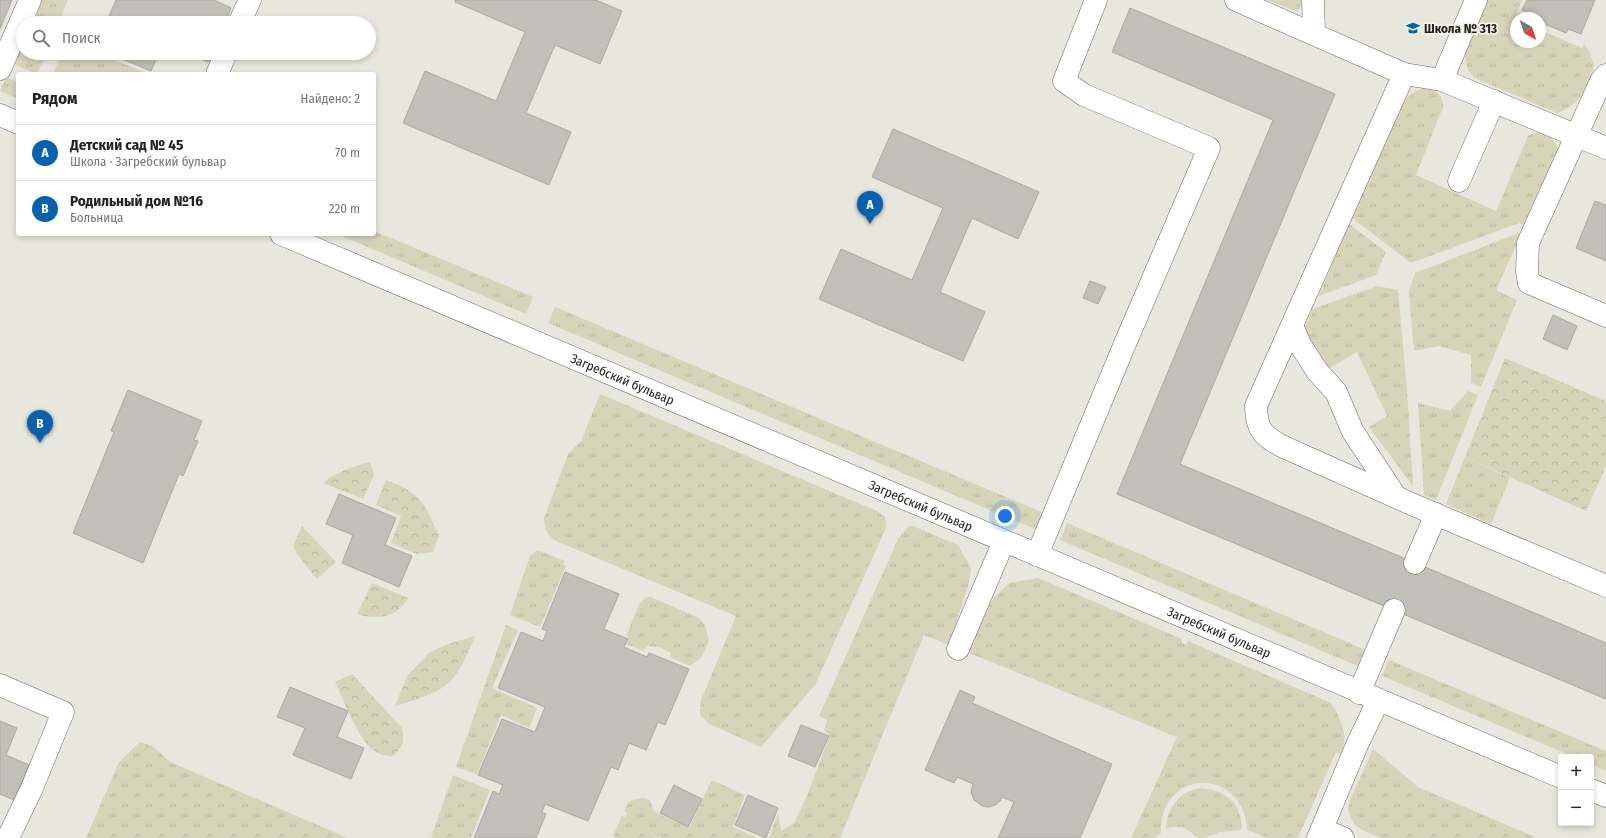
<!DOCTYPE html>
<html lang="ru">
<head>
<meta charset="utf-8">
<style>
  body { margin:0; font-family:"Fira Sans Condensed",sans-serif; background:#f2f2f2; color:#222 }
  .controls { position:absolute; right:12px; bottom:12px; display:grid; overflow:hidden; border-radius:4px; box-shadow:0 2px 6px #0003 }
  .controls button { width:36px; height:36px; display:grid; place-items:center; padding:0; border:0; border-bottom:1px solid #e0e0e0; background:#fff; color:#222; font:20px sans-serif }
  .compass { position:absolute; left:1510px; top:12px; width:36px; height:36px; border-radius:50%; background:#fff; box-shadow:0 2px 6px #0003; rotate:140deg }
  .you { position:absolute; left:1005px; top:516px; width:14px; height:14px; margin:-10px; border:3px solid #fff; border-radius:50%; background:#1a73e8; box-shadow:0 0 0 6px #1a73e833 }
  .badge { display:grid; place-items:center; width:26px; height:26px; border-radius:50%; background:#0861ae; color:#fff; font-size:13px; font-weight:700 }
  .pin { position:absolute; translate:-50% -33px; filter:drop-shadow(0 1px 2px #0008) }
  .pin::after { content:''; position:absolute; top:21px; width:14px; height:12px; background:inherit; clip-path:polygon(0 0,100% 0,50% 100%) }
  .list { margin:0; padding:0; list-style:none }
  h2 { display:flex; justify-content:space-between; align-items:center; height:52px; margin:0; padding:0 16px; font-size:17px }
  h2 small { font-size:13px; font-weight:400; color:#767676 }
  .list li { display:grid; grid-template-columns:26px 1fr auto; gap:12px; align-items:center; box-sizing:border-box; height:56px; padding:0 16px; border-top:1px solid #e0e0e0 }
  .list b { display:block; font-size:15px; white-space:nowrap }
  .list p { margin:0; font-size:13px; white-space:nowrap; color:#767676 }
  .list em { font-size:13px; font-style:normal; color:#767676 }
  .icon { flex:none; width:22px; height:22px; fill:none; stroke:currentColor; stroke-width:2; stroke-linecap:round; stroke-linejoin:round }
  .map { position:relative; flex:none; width:1606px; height:838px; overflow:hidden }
  .search { position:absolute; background:#fff; box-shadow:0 2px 6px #0003; left:16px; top:16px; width:360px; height:44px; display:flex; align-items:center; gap:10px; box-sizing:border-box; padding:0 14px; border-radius:22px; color:#767676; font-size:15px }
  .panel { position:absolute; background:#fff; box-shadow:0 2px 6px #0003; left:16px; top:72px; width:360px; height:164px; border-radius:4px }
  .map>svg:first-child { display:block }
</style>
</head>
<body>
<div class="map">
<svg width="1606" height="838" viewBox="0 0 1606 838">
  <defs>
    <pattern id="grass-tufts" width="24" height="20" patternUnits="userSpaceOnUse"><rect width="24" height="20" fill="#d6d4b9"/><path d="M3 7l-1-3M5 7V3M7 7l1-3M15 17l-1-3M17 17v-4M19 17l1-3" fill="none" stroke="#b8b69f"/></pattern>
    <pattern id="park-crowns" width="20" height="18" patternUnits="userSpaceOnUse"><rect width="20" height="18" fill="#d6d4b9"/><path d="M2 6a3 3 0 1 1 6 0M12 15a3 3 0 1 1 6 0" fill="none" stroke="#b8b69f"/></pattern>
  </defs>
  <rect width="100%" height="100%" fill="#e7e7de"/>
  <path fill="url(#grass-tufts)" d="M38,0h30l-10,23h-30z
    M1268,0h33l-1,9 -4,2z
    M1487,0h35l-5,12 9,5 -1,1h-9v24h24v-12l42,18 2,-4 5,7 5,14c-4,21 -16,42 -37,48l-80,-34c-10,-6 -11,-13 -12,-25z
    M23,35v18h23l-9,21 -26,-11z
    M62,53h36l50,21h-95z
    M6,77l12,5v17l-18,-8z
    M1424,88c11,1 20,7 19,19l-27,68 80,36 32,-75c14,-9 28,3 31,16l-33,74 -7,-3 -108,40 -59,-45 51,-116c6,-6 12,-12 21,-14z
    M1349,224l37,28 -10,23 -57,21z
    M374,231l159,66 -7,17 -189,-80h37z
    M1519,233h3l-26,57 21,10 -36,87 -10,-4v-28l-32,-9 -25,5 -5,-60 6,-18z
    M1377,286l21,4 9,100 6,96 -44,-59 18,-11 -30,-64 -30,18 -18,-27 -4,-16 8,-18z
    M555,307l489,206 -7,17 -489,-207z
    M1468,391l10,4 -42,105 -12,-5 -6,-92 32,8z
    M600,394l277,117 8,6 1,11 -71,157 -54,62 -52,-23 -9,-9 1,-15 35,-84 -180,-75c-9,-6 -12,-13 -12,-23l24,-64 13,-13z
    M1465,457l45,21 -19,46 -45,-20z
    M1067,523l301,128 -8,16 -300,-127z
    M909,526h4l45,19 13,23 -2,15 -20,62 -25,-10 -84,203h-71l9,-25 3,18 13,-8 13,-27 23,-61 -6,-5 3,-10 -8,-4 79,-177z
    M537,550l28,11 -2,4 3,1 -26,61 -30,-12 20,-59z
    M1038,578l144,61 -1,3 5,3 2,-4 143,62c10,16 18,32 10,51l-5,-2 -38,86h-31l-20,-8c0,-33 -32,-59 -64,-42 -6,4 -13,10 -17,18 -4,8 -5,18 -5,27l-6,5h-24l46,-101 -208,-84 15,-42 9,-12 16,-16z
    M646,597h5l48,21 6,7 4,16 -8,17 -11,8 -20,-9 1,-4 -12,-6 -12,-1 -3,5 -18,-7 3,-7 -3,-1 13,-32z
    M506,625l12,5 -26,58 45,20 -8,20 -28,-13 -24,59 -21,-7z
    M1389,660l217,91v20l-15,-7v-7h-17l-192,-81z
    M140,742l14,5 16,15 178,76h-262l33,-76z
    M1373,749l45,38 119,51h-157l-18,-8 -8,-6 -6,-14 2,-10z
    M453,775l37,15 -19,48h-40z
    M711,781h3l31,14 -12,32 24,11h-99l-4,-1v1h-36l-5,-2 9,-20 4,1 1,-5 -3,-1 4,-8c6,-4 19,-9 23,0 1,4 1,6 4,9l34,16z
    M1201,788c25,2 40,15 41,40l-2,2 -19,2 -18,6h-4l-16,-11h-11l-6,2c1,-22 14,-38 35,-41z"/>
  <path fill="url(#park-crowns)" d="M1505,358l101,43v65l-20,45 -121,-54z
    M370,462l4,13 -11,24 -40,-16c14,-12 30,-16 47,-21z
    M386,480c10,4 25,10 33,19 9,9 14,25 20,36l-6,17 -16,2 -26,-11 10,-27 -25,-11z
    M302,526l34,36 -19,17 -15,-18 -9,-15z
    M372,583l36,15c-11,20 -31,22 -51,16z
    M475,636c-5,12 -10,24 -16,34 -13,23 -41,29 -64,36l12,-30 23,-24 18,-8z
    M352,674l50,54c3,13 0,20 -9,28 -8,0 -15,-2 -21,-7 -15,-13 -28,-48 -37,-67z"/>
  <path fill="#c1c0b8" stroke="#aaa9a1" d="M0,0h12l-12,29z
    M116,0h98l17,8 -6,15h-119z
    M455,0h141l26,11 -22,53 -45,-19 -29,68 45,19 -22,53 -146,-62 22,-52 71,30 29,-69 -70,-30z
    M1527,0h68l-14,34 -13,-5 -2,4 -26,-11v-4h-6l1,-3 -13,-5z
    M1130,8l205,86 -155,370 426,179v56l-489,-205 156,-374 -161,-68z
    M108,53h51l-8,18z
    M186,53h26l-4,9z
    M893,129l146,63 -21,47 -46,-21 -32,74 45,20 -22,49 -144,-62 22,-50 71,31 31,-72 -71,-31z
    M1595,201l11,4v56l-30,-13z
    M1090,281l16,6 -8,17 -15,-6z
    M1553,315l24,11 -10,24 -24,-11z
    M128,390l74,31 -8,19 4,1 -15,35 -4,-2 -36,89 -70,-30 41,-101 -3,-1z
    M339,494l57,24 -11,27 27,11 -13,31 -57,-24 11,-28 -27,-11z
    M565,572l54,22 -15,35 24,10 -4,8 23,10 2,-4 40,16 -24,56 -7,-3 -12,28 -17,-7 -11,27 -7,-3 -23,54 -43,-17 -3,8 4,2 -10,24h-62l19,-47 6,3 4,-9 -25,-10 24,-56 33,13 10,-25 -47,-19 23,-56 22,9 4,-10 -5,-2z
    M290,687l58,24 -11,26 27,11 -13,31 -58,-24 12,-27 -28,-11z
    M960,690l15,7 -3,6 140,61 -32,74h-82l16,-36 -12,-5 -2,4 -5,4 -6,2 -7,-1 -8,-6 -3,-8 2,-8 -16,-7 -3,6 -29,-13z
    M0,721l17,7 -11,27 23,10 -15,35 -14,-6z
    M801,725l28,11 -14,31 -27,-11z
    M674,785l28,14 -14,28 -28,-14z
    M748,795l30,13 -12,30 -31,-13z"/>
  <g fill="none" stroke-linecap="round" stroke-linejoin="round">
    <path stroke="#c0c0b8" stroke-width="22" stroke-dasharray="22 11" stroke-linecap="butt" d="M1394,610l21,-47"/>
    <defs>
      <g id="minor">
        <path d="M1236,0l168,74 38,6 164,68"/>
        <path d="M1313,0l1,33"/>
        <path d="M239,23l11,-23"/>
        <path d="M0,69l30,-69"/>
        <path d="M217,74l9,-21"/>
        <path d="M1404,74l-148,332c0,25 9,32 30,42l130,58 190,80"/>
        <path d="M1606,75l-5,6 -73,162 -1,29 2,11 77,33"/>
        <path d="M1442,80l34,-80"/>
        <path d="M0,115l18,8"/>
        <path d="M1459,181l35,-80"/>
        <path id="s1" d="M281,234l1280,543"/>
        <path d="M1292,326l9,20 16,25 19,21 17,40 43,65"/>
        <path d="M1037,555l87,-209 85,-198 -125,-53 -20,-14 32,-81"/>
        <path d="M1415,563l21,-49"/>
        <path d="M958,649l46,-108"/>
        <path d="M0,685l63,27 -31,76 -24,50"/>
        <path d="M1359,693l35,-83"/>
        <path d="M1591,790l15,6"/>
        <path d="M1322,829l21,9"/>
        <path d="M1318,838l39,-93 21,-44"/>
      </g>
    </defs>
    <use href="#minor" stroke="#6a6962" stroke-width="23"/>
    <use href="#minor" stroke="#fff" stroke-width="22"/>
  </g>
  <defs>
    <symbol id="school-bare" viewBox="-9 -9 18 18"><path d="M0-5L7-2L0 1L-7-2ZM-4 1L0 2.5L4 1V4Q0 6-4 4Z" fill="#0861ae" stroke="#f5f4eb" stroke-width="2.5" paint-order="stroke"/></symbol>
  </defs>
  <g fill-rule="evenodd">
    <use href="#school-bare" x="1403" y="18" width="20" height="20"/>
  </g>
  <g text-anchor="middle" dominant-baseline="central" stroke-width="3.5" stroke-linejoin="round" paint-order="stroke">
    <g font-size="13" font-weight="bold" fill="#242320" stroke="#f5f4eb" text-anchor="start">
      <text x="1424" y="28">Школа № 313</text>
    </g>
    <g font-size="13" fill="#242320" stroke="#f5f4eb">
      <text stroke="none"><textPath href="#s1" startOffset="371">Загребский бульвар</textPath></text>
      <text stroke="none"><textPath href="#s1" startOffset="695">Загребский бульвар</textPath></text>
      <text stroke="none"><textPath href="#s1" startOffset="1019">Загребский бульвар</textPath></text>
    </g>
  </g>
</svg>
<div class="controls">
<button>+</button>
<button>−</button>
</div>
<svg class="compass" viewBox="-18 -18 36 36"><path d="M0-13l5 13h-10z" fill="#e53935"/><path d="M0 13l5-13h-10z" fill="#767676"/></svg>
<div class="you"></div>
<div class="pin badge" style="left:870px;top:224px">A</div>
<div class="pin badge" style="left:40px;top:443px">B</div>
<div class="search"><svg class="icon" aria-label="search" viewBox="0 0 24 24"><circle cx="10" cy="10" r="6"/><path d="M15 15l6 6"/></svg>Поиск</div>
<section class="panel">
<h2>Рядом<small>Найдено: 2</small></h2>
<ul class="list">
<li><span class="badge">A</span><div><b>Детский сад № 45</b><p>Школа · Загребский бульвар</p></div><em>70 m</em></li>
<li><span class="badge">B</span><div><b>Родильный дом №16</b><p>Больница</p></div><em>220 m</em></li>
</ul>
</section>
</div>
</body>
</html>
